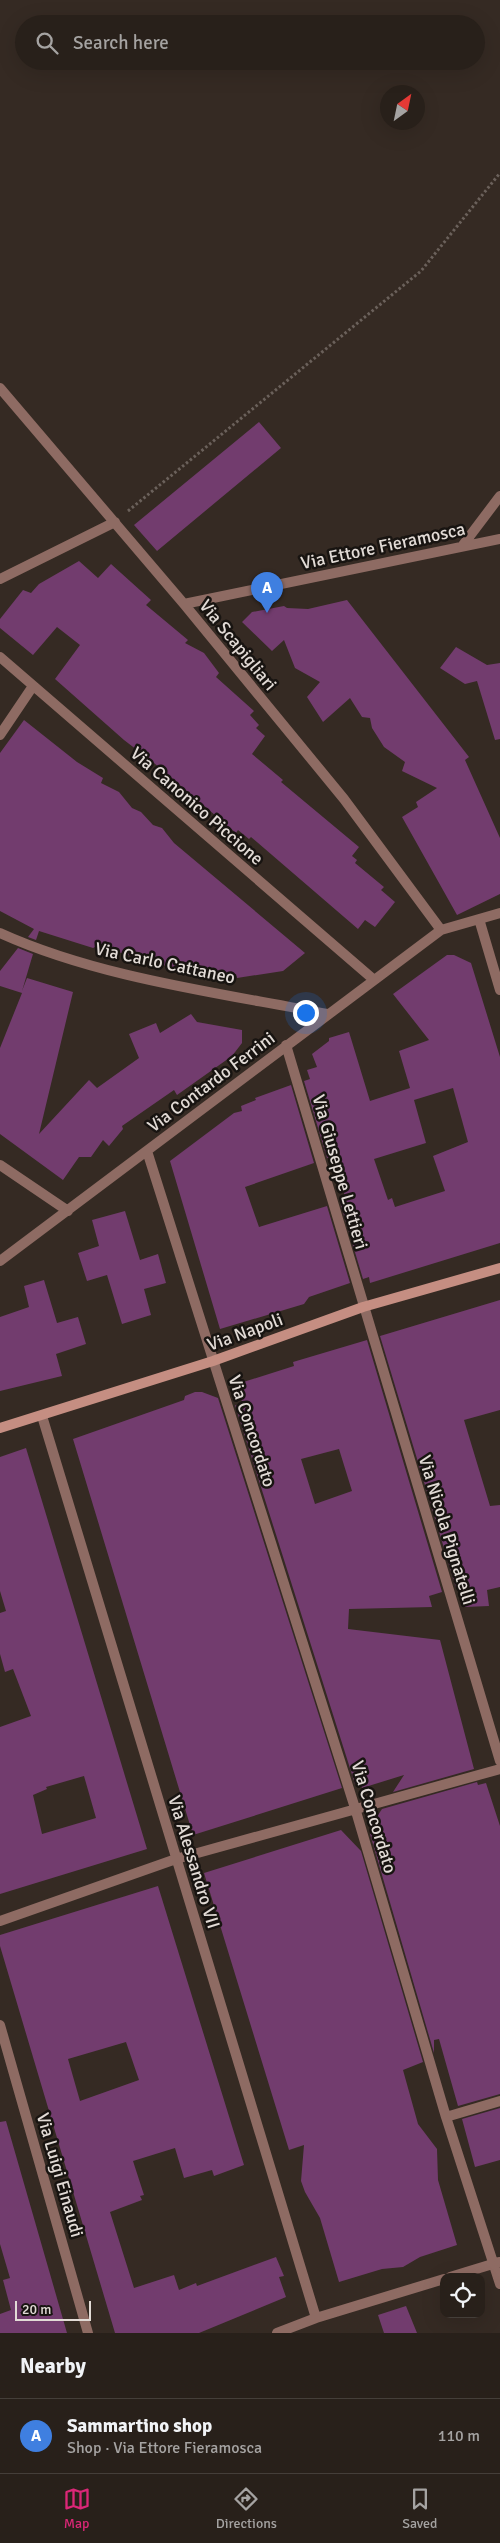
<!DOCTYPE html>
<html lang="en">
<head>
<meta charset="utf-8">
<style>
  body { margin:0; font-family:Signika,sans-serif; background:#302823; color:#f1f3f6 }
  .controls { position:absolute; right:15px; bottom:15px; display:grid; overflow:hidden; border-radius:10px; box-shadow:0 5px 20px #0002 }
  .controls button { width:45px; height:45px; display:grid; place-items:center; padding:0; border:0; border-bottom:1px solid #443e39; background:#28201a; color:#f1f3f6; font:25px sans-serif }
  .compass { position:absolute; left:380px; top:85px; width:45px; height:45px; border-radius:50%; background:#28201a; box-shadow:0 5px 20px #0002; rotate:33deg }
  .scale { position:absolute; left:15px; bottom:12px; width:76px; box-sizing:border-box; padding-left:5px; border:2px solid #e2dbd6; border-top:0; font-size:14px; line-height:18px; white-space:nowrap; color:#e2dbd6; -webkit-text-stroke:4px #181411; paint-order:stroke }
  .you { position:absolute; left:305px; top:1012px; width:18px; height:18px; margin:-12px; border:4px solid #fff; border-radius:50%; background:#1a73e8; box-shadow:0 0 0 8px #1a73e833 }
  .badge { display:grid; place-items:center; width:32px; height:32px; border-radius:50%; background:#db2777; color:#fff; font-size:16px; font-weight:700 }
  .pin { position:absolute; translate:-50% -41px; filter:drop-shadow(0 1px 2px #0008) }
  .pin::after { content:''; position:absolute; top:26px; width:18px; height:15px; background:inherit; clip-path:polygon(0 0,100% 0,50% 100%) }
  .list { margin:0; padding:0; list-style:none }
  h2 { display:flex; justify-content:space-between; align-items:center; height:65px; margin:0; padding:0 20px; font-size:21px }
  h2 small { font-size:16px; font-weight:400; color:#a5a3a2 }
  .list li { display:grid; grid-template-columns:32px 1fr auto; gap:15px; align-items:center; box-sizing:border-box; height:75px; padding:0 20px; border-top:1px solid #443e39 }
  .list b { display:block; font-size:19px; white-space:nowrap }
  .list p { margin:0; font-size:16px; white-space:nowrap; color:#a5a3a2 }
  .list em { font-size:16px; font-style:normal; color:#a5a3a2 }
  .icon { flex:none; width:28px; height:28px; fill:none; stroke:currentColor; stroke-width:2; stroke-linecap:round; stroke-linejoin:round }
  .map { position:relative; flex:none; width:500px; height:2333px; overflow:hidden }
  .search { position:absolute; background:#28201a; box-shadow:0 5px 20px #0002; left:15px; right:15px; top:15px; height:55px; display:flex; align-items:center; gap:12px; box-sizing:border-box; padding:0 18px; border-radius:28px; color:#a5a3a2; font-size:19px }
  .sheet { height:140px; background:#28201a }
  nav { display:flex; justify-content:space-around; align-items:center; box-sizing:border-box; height:70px; border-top:1px solid #443e39; background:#28201a; font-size:14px; color:#a5a3a2 }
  nav a { display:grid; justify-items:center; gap:2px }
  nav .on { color:#db2777 }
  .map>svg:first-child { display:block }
</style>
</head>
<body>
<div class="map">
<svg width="500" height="2333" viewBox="0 0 500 2333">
  <rect width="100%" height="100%" fill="#352a23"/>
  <path fill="#723c6e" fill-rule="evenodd" d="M259,422l22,26 -124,103 -23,-26z
    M79,561l19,17 13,-14 40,36 -5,5 42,35 -3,3 19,10 15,20 -3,4 38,34 -4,4 9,10 -3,3 9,8 -13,18 31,26 -2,2 78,65 -7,9 5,4 -2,3 29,24 -3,3 14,12 -20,25 -10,-7 -7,9 -107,-92 -2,2 -11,-9 -2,3 -82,-70 -30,-23 -69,-61 25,-34 -23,-18 -24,28 -33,-27v-9l23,-29 8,3 8,-9z
    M347,600l122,157 -4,3 35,78v56l-43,21 -55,-98 16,-10 -2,-5 21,-14 -35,-17 3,-9 -21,-15 -12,-19 -2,-10 -8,-1 -12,-19 -27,24 -16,-25 13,-15 -25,-14 -11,-28 -12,11 -30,-29 10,-10 32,-6 3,2 21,1z
    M456,647l31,18 13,-2v76l-5,1 -18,-59 -12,3 -25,-16z
    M24,720l53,42 26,16 -2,5 18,9 13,16 9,4 12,13 9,3 12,15 131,110 -22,18 -46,7 -1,-4 -28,4 -111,-32 -4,2 -54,-17 -3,9 -8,-3 6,-8 -34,-18v-158z
    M18,948l15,6 -11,37 5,-13 46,14 -34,142 50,-54 8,8 42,-30 -10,-24 27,-11 4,10 31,-19 6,8 45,8v13l-10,13 -55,39 -3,-5 -52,36 1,3 -14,17 -6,-6 -12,17h-12l-16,23 -63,-46v-86l22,-55 -22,-7v-15z
    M447,955h7l17,8 29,94v186l-130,40 -1,-6 -6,2 -23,-77 6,-2 -13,-44 -6,2 -23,-77 6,-2 -3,-9 10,-3 -5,-13 17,-13v-3l20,-6 21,69 40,-13 -11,-37 30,-11 -36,-46zM453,1088l15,54 -35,14 12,35 -50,16 -3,-9 -4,2 -14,-41 52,-16 -12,-43z
    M291,1085l23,78 -69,24 14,40 68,-21 23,77 -41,14 -5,7 -84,25 -50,-168 64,-48 8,-2 -1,-5 15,-6 -1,-2z
    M125,1211l15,49 18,-6 8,29 -22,6 7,26 -29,9 -15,-49 -20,6 -9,-28 21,-7 -7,-26z
    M44,1280l13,43 21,-6 8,27 -30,10 6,22 -62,15v-74l29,-10 -5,-21z
    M500,1300v110l-36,10 26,86 10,-1v82l-13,3 2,16 -24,1 -6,-20 -3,1 -76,-252z
    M367,1340l75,252 -13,4 3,11 -83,2 -1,20 92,11 34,129 -81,23 11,-17 -42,13 -2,-6 -5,2 -120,-379 9,4 -7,-25 57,-18 -1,-4zM339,1449l13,42 -37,13 -14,-45z
    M195,1392h7l16,6 124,390 -149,47 -120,-396 111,-39 1,-4z
    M26,1448l121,401 -147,45v-167l31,-11 -18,-47 -8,3 -5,-18v-41l6,-2 -6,-20v-134zM84,1776l12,42 -54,16 -9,-39 14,-6 -1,-2z
    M477,1782l1,3 8,-2 14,43v268l-42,12 -19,-67 -5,1v13l-64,-219 4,-13 8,-12z
    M341,1830l20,21 62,211 -20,8 15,54 19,25 1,31 19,65 -37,12 -17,10 -21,2 -43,13 -19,-64 -15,-26 -4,-11 3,-36 -15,5 -85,-277z
    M158,1886l86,279 -30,11 -2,-6 -28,8 -9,-30 -42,13 11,34 -4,1 2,4 -32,12 24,76 40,-13 5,15 17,-7 1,3 79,-29 8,19 -5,1 7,20 -87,36h-84l-115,-387v-11zM126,2042l13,38 -59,21 -12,-42z
    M500,2108v52l-25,7 -13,-48z
    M6,2121l61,212h-67v-19l11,-4 -8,-30 7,-2 -10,-34v-122z
    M406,2306l11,27h-33l-6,-18z"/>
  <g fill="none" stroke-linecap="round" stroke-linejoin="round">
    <path stroke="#6b615b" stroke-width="3" stroke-dasharray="2.5 2.5" stroke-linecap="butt" d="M128,511l293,-240 79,-98"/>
    <path stroke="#8e6b63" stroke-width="10" d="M0,388l184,216 160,195 97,131
      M463,545l37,-49
      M0,579l115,-57
      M184,604l316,-65
      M0,657l373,322
      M0,735l33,-49
      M479,919l21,71
      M0,933c99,45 221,60 327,81
      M286,1045l214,716
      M147,1151l208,657 91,309 54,167
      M0,1165l68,46
      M0,1261l441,-331 59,-17
      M42,1416l274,902
      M0,1921l176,-62 324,-90
      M0,2025l88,308
      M446,2117l54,-16
      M450,2277l49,-15
      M277,2333l39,-15 128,-39"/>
    <path stroke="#c58e82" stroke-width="10" d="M0,1428l213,-67 150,-54 137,-39"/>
  </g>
  <g text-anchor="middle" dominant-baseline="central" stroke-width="5" stroke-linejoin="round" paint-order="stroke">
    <g font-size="18" fill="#e2dbd6" stroke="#181411">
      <text transform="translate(383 546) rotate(-12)">Via Ettore Fieramosca</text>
      <text transform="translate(238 645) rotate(51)">Via Scapigliari</text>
      <text transform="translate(197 806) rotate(41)">Via Canonico Piccione</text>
      <text transform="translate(165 963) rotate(12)">Via Carlo Cattaneo</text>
      <text transform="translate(211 1082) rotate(-37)">Via Contardo Ferrini</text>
      <text transform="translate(340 1172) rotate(74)">Via Giuseppe Lettieri</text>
      <text transform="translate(245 1332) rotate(-20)">Via Napoli</text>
      <text transform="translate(252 1431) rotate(72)">Via Concordato</text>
      <text transform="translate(447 1530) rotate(73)">Via Nicola Pignatelli</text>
      <text transform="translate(374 1817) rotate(73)">Via Concordato</text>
      <text transform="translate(194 1862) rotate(73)">Via Alessandro VII</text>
      <text transform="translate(60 2175) rotate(74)">Via Luigi Einaudi</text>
    </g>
  </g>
</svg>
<div class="controls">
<button><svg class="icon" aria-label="locate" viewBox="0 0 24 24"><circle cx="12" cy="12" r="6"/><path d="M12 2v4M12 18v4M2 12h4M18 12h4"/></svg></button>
</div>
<svg class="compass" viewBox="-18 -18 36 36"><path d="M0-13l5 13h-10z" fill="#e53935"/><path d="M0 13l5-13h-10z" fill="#a5a3a2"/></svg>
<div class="scale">20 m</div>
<div class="you"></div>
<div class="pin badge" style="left:267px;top:613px;background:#3f7fe0">A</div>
<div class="search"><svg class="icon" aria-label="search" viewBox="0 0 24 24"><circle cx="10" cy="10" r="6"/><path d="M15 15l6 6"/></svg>Search here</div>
</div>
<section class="sheet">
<h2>Nearby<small></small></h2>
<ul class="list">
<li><span class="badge" style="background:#3f7fe0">A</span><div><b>Sammartino shop</b><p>Shop · Via Ettore Fieramosca</p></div><em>110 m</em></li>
</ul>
</section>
<nav>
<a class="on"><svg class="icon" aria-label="map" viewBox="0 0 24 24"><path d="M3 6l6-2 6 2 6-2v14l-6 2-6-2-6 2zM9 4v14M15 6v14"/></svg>Map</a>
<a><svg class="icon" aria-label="directions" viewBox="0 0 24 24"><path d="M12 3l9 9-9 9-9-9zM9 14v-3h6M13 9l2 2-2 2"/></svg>Directions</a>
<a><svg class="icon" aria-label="saved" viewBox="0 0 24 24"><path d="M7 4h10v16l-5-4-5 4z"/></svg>Saved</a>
</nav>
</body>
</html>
